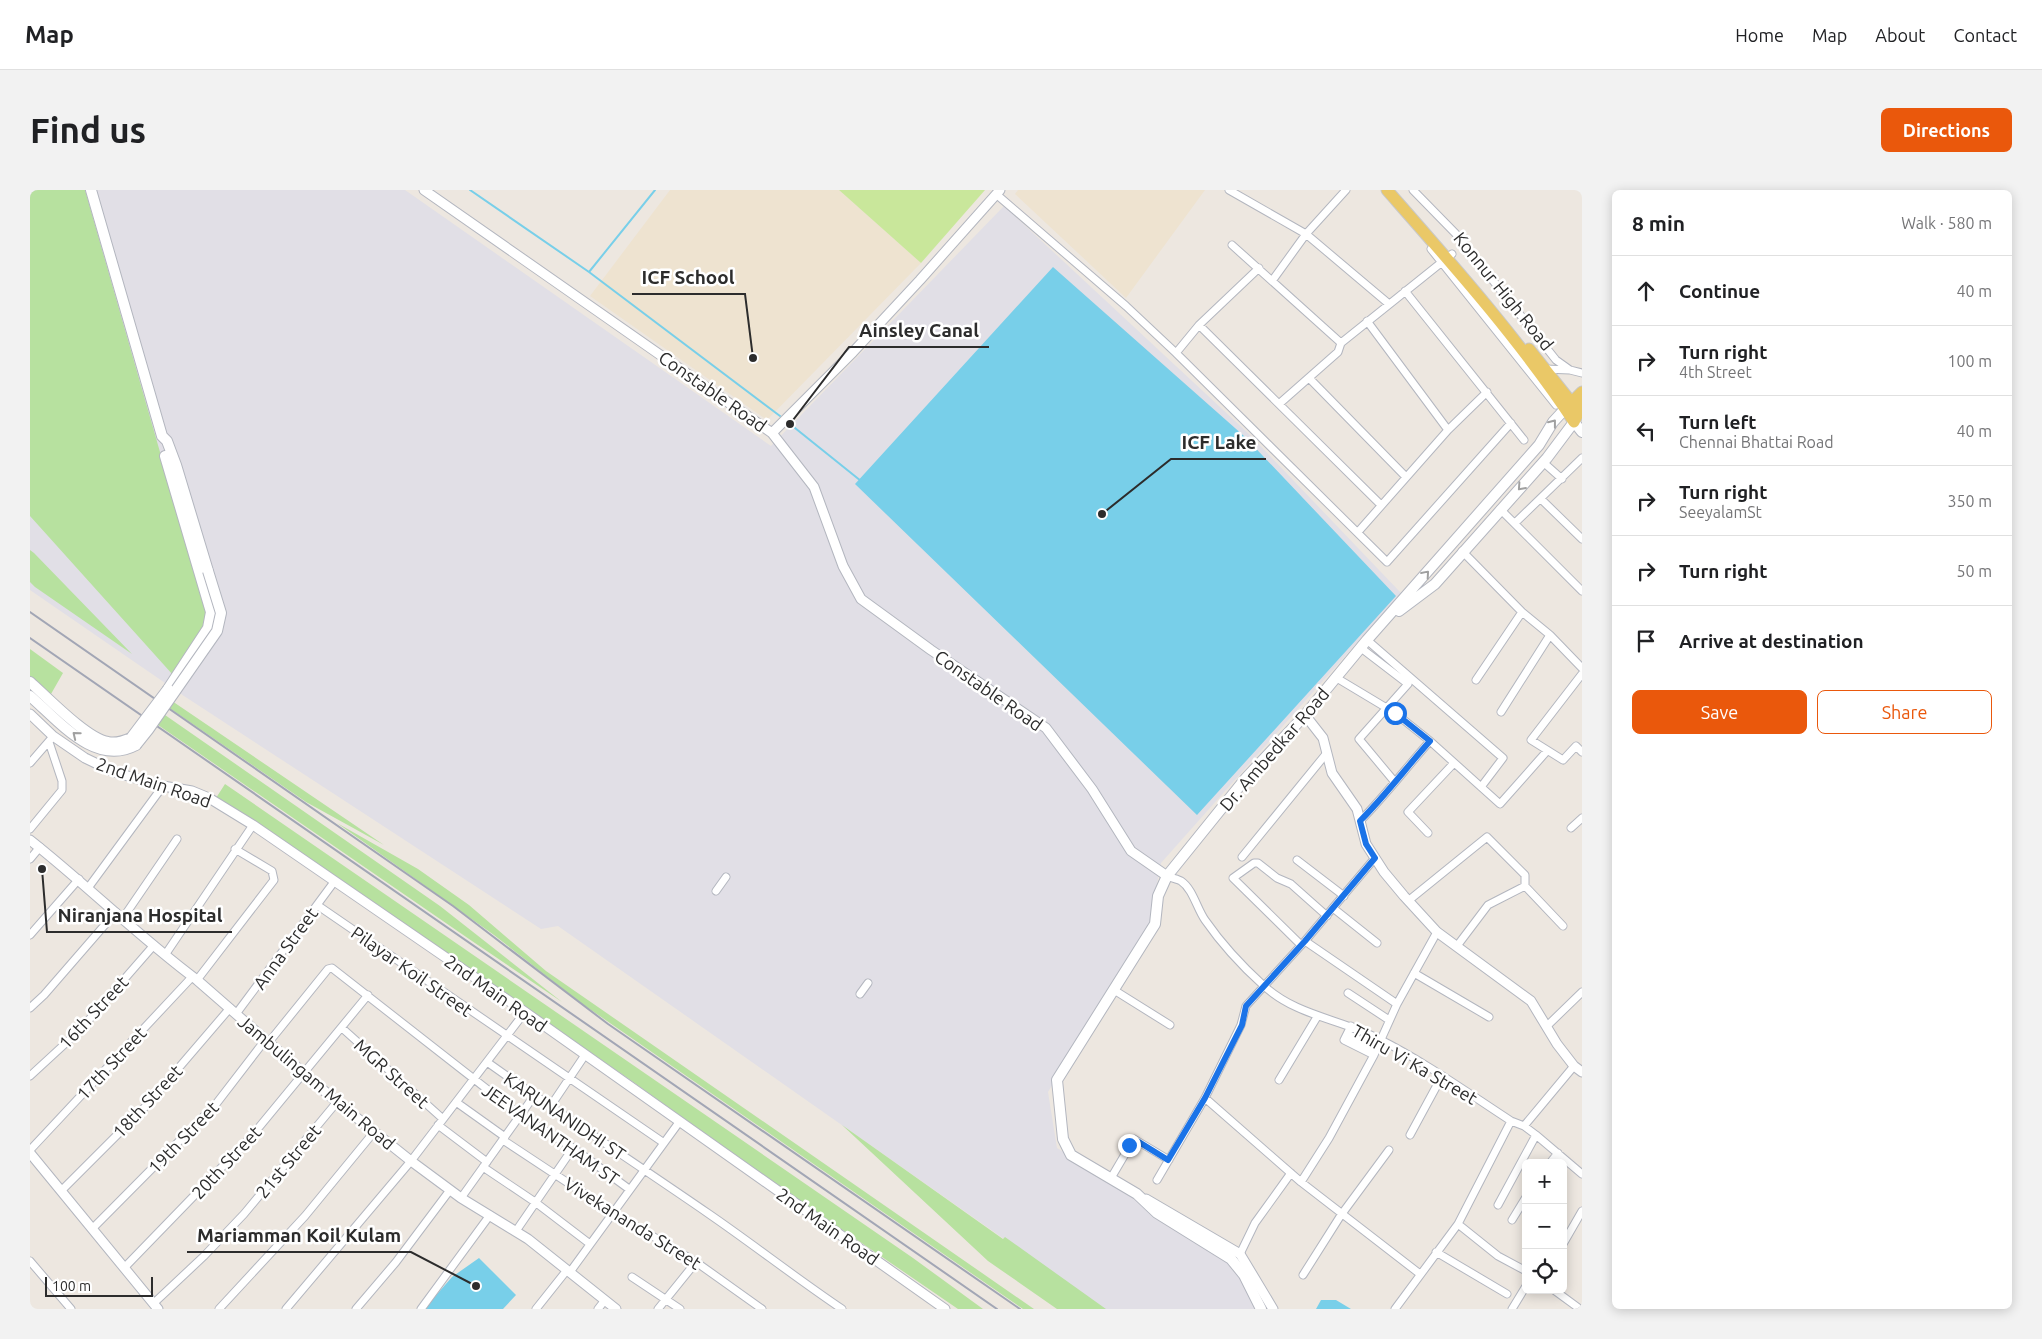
<!DOCTYPE html>
<html lang="en">
<head>
<meta charset="utf-8">
<style>
  body { margin:0; font-family:Ubuntu,sans-serif; background:#f2f2f2; color:#202124 }
  .controls { position:absolute; right:15px; bottom:15px; display:grid; overflow:hidden; border-radius:8px; box-shadow:0 2px 12px #0003 }
  .controls button { width:45px; height:45px; display:grid; place-items:center; padding:0; border:0; border-bottom:1px solid #e0e0e0; background:#fff; color:#202124; font:25px sans-serif }
  .scale { position:absolute; left:15px; bottom:12px; width:108px; box-sizing:border-box; padding-left:5px; border:2px solid #2c2c2c; border-top:0; font-size:14px; line-height:18px; white-space:nowrap; color:#2c2c2c; -webkit-text-stroke:4px #fff; paint-order:stroke }
  .stop { position:absolute; width:15px; height:15px; margin:-11px; border:4px solid #1a73e8; border-radius:50%; background:#fff }
  .stop.end { background:#1a73e8; border-color:#fff; box-shadow:0 1px 5px #0008 }
  .list { margin:0; padding:0; list-style:none }
  h2 { display:flex; justify-content:space-between; align-items:center; height:65px; margin:0; padding:0 20px; font-size:21px }
  h2 small { font-size:16px; font-weight:400; color:#757577 }
  .list li { display:grid; grid-template-columns:32px 1fr auto; gap:15px; align-items:center; box-sizing:border-box; height:70px; padding:0 20px; border-top:1px solid #e0e0e0 }
  .list b { display:block; font-size:19px; white-space:nowrap }
  .list p { margin:0; font-size:16px; white-space:nowrap; color:#757577 }
  .list em { font-size:16px; font-style:normal; color:#757577 }
  .actions { display:flex; gap:10px; padding:15px 20px }
  .actions a { flex:1; padding:11px 0; border:1px solid #ea580c; border-radius:8px; text-align:center; font-size:18px; color:#ea580c }
  .actions .main { background:#ea580c; color:#fff }
  .icon { flex:none; width:28px; height:28px; fill:none; stroke:currentColor; stroke-width:2; stroke-linecap:round; stroke-linejoin:round }
  .map { position:relative; flex:none; width:1552px; height:1119px; overflow:hidden; border-radius:8px }
  header { display:flex; align-items:center; gap:30px; box-sizing:border-box; height:70px; padding:0 25px; background:#fff; border-bottom:1px solid #e0e0e0 }
  header strong { font-size:24px }
  nav { display:flex; gap:28px; margin-inline-start:auto; font-size:18px }
  .intro { display:flex; align-items:center; justify-content:space-between; box-sizing:border-box; height:120px; padding:0 30px }
  h1 { margin:0; font-size:35px }
  .button { padding:12px 22px; border-radius:8px; background:#ea580c; color:#fff; font-size:18px; font-weight:700 }
  main { display:flex; gap:30px; padding:0 30px }
  aside { flex:1; background:#fff; border-radius:8px; box-shadow:0 2px 12px #0003 }
  .map>svg:first-child { display:block }
</style>
</head>
<body>
<header>
<strong>Map</strong>
<nav><a>Home</a><a>Map</a><a>About</a><a>Contact</a></nav>
</header>
<div class="intro"><h1>Find us</h1><a class="button">Directions</a></div>
<main>
<div class="map">
<svg width="1552" height="1119" viewBox="0 0 1552 1119">
  <rect width="100%" height="100%" fill="#ede7e0"/>
  <path fill="#e1dfe6" d="M0,0h375l366,256 233,-240 245,228 152,159 -240,270 -12,62 -101,167 9,56 177,108 22,53h-152l-546,-383 -17,3 -357,-233 -154,-106z"/>
  <path fill="#eee3d0" d="M640,0h169l82,73 -154,157 -177,-124z
    M988,0h187l-79,108 -111,-104z"/>
  <path fill="#b7e19f" d="M0,0h55l89,311 33,111 -2,12 -32,51 -143,-159z
    M0,360l4,3 98,101 -97,-67 -5,-5z
    M0,459l33,24 -12,21 -21,-18z
    M142,511l212,144 -78,-43 -138,-95z
    M135,525l275,191 122,96 -90,-61 -314,-216z
    M195,594l688,474 70,51h-25l-206,-141 -123,-89 -413,-281z
    M307,633l81,46 51,36 77,66 488,338h-11l-442,-306 -87,-68z
    M812,935l161,114 2,-2 101,72h-49l-69,-48z"/>
  <path fill="#c9e79b" d="M809,0h146l-64,73z"/>
  <path fill="#78cfe9" d="M1023,77l191,169 152,160 -199,219 -342,-331z
    M449,1068l37,37 -13,14h-79l28,-32z
    M1291,1110h15l15,9h-35z"/>
  <g fill="none" stroke-linecap="round" stroke-linejoin="round">
    <path stroke="#78cfe9" stroke-width="2" d="M440,0l119,82 191,144
      M559,82l66,-82
      M760,234l71,57"/>
    <defs>
      <path id="minor" d="M1199,0l77,44 -34,47
        M1316,0l-40,44 83,70
        M1383,0l43,44 100,126 14,10 12,3
        M966,4l130,112 50,47 211,209 124,-139
        M1202,55l109,98
        M1401,59l125,156
        M1375,101l119,149
        M1337,131l81,109
        M1169,135l182,180
        M1146,163l23,-28 60,-57
        M1515,179l25,1
        M1279,188l97,99
        M1249,214l59,-52 3,-9 111,-89
        M1513,272l19,17
        M1511,309l41,40
        M1470,319l82,82
        M1485,333l67,-65
        M1328,342l90,-102 39,-38
        M1432,361l60,61 28,23 32,33
        M1337,450l136,118 -22,29
        M1331,458l47,36 -49,55 35,42
        M1552,484l-51,66 32,20 13,-14 6,6
        M1305,487l60,36 35,28 70,63 47,-53
        M1446,490l46,-68
        M1471,522l49,-77
        M0,573l20,-23
        M1330,631c25,-25 46,-53 70,-80
        M1541,638l11,-10
        M0,639l32,-39v-9l-13,-39
        M1398,643l-20,-21 46,-49
        M1212,667l84,-103
        M0,669l10,-12
        M1267,670l47,36
        M1137,686c4,2 11,3 14,5 12,8 16,28 24,39 16,23 37,46 58,65 33,31 78,34 116,54 46,23 89,54 132,82l13,5 12,9 46,39
        M58,698l75,-102
        M686,701l10,-14
        M1378,711l79,-64 38,38v11
        M287,715l347,238
        M1303,718l44,35
        M93,728l54,-79
        M0,745l49,-56
        M1275,751l92,63
        M1271,755l-68,-67 21,-15h4l19,15 14,6 36,32
        M1427,756l31,-41 37,-19 38,40
        M135,765l88,-130
        M1384,783l75,44
        M167,790l77,-100 -2,-9 -37,-22
        M1084,800l56,35
        M1318,803l41,27
        M830,804l8,-11
        M0,818l14,-13 72,-83
        M206,824l98,-132
        M1321,836l-7,14 30,15
        M1517,836l35,-34
        M312,838l101,91
        M1317,844l30,15
        M239,852l59,-73 4,-1 188,147 53,33 56,41
        M457,872c73,52 148,101 222,152 45,31 87,64 133,95
        M0,886l50,-46 74,-85
        M1249,890l38,-63
        M1175,908l96,84 119,92
        M426,912l49,35
        M520,917l35,-52
        M408,935l49,37
        M1494,936l50,-60
        M1380,945l32,-59
        M473,950l109,72 84,50 66,47
        M0,960l162,-173
        M1520,973l8,-10
        M453,977l52,35 55,42
        M1081,988l23,-39 35,21
        M1127,990l48,-82 36,-73 5,-19 59,-65 70,-83
        M1271,992l28,-44 45,-83 23,-51 40,-72
        M31,1001l85,-85 84,-98
        M431,1008l73,-102
        M1468,1015l38,-70
        M1482,1030l14,-23
        M1428,1034l40,32 28,15
        M63,1038l123,-124 50,-65
        M486,1041l57,-83
        M1533,1054l19,-33
        M1406,1062l71,42
        M1210,1064l15,-31 36,-50
        M0,1071l41,48
        M94,1078l127,-131 117,-142
        M540,1082l110,-151
        M1273,1085l38,-60 48,-65
        M602,1087l48,32
        M1524,1100l26,19
        M124,1113l50,-47 40,-42 93,-112
        M189,1119l86,-93 69,-84
        M256,1119l125,-148 114,-149
        M326,1119l40,-47 54,-72
        M391,1119l69,-94
        M506,1119l31,-39
        M568,1119l7,-9
        M628,1119l38,-47
        M1365,1119l63,-85 53,-103
        M1482,1119l14,-23"/>
      <path id="tertiary" d="M394,0l348,243 42,54 29,79 18,33 70,51 115,78 46,61 39,62 36,25
        M742,243l81,-81 67,-72 80,-90
        M0,524l23,22 32,22 29,14 49,14 29,5 17,7 44,27 272,187 420,297
        M1275,525l18,23 9,35 25,36 9,35 18,28 20,24 33,36 94,69 26,43 17,22 8,6
        M0,650c57,45 109,97 167,140l140,122 74,59 50,37 67,41 88,70
        M0,963l128,156
        M1116,1009l94,55 33,55"/>
      <path id="secondary" d="M61,0l71,246 5,5 9,24 32,106
        M135,266l46,156 -3,16 -40,61
        M1369,421l36,-27 112,-126 27,-36 8,10
        M0,492c17,15 57,57 78,60 8,2 16,-1 23,-4
        M0,506c29,25 65,71 106,49
        M1231,1119l-17,-34 -13,-16 -74,-46 -20,-19 -66,-39 -8,-16 -6,-59 98,-156 3,-28 9,-20 79,-98 59,-63 62,-75 172,-195 14,-23 12,-13"/>
      <path id="primary" d="M1357,0c65,74 132,149 187,232l8,-17
        M1499,159l50,63
        M1538,216l14,-14"/>
    </defs>
    <use href="#minor" stroke="#b3b6bf" stroke-width="9"/>
    <use href="#tertiary" stroke="#b3b6bf" stroke-width="11"/>
    <use href="#secondary" stroke="#b3b6bf" stroke-width="12"/>
    <use href="#primary" stroke="#c8c8c8" stroke-width="13"/>
    <use href="#minor" stroke="#fff" stroke-width="7"/>
    <use href="#tertiary" stroke="#fff" stroke-width="9"/>
    <use href="#secondary" stroke="#fff" stroke-width="10"/>
    <use href="#primary" stroke="#eac867" stroke-width="11"/>
    <path stroke="#a2a6b5" stroke-width="2" d="M0,422l423,294 155,118 412,285
      M0,448l967,671"/>
    <defs>
      <path id="secondary-bridge" d="M101,548l37,-49
        M106,555l12,-15 69,-99 4,-18 -13,-42"/>
    </defs>
    <use href="#secondary-bridge" stroke="#b3b6bf" stroke-width="12" stroke-linecap="butt"/>
    <use href="#secondary-bridge" stroke="#fff" stroke-width="10"/>
  </g>
  <defs><path id="oneway-chevron" d="M-2-3.5L2.5 0L-2 3.5" fill="none" stroke-width="1.6" stroke-linecap="round" stroke-linejoin="round" transform="scale(1.25)"/></defs>
  <g stroke="#a0a0a0">
    <use href="#oneway-chevron" transform="translate(1523 233) rotate(-52)"/>
    <use href="#oneway-chevron" transform="translate(1491 297) rotate(132)"/>
    <use href="#oneway-chevron" transform="translate(1396 384) rotate(-49)"/>
    <use href="#oneway-chevron" transform="translate(46 545) rotate(-141)"/>
  </g>
  <g fill="none" stroke-linecap="round" stroke-linejoin="round">
    <path stroke="#1a73e8" stroke-width="6" d="M1099,955l5,-6 34,21 37,-62 37,-73 4,-19 59,-65 70,-83 -9,-14 -6,-23c25,-25 46,-53 70,-80l-35,-28"/>
  </g>
  <g text-anchor="middle" dominant-baseline="central" stroke-width="5" stroke-linejoin="round" paint-order="stroke">
    <g font-size="18" fill="#2c2c2c" stroke="#fff">
      <text transform="translate(1474 101) rotate(51)">Konnur High Road</text>
      <text transform="translate(683 201) rotate(35)">Constable Road</text>
      <text transform="translate(959 500) rotate(35)">Constable Road</text>
      <text transform="translate(1244 559) rotate(-49)">Dr. Ambedkar Road</text>
      <text transform="translate(124 592) rotate(19)">2nd Main Road</text>
      <text transform="translate(255 758) rotate(-54)">Anna Street</text>
      <text transform="translate(382 781) rotate(35)">Pilayar Koil Street</text>
      <text transform="translate(466 803) rotate(35)">2nd Main Road</text>
      <text transform="translate(63 822) rotate(-47)">16th Street</text>
      <text transform="translate(81 873) rotate(-47)">17th Street</text>
      <text transform="translate(1385 874) rotate(30)">Thiru Vi Ka Street</text>
      <text transform="translate(362 883) rotate(42)">MGR Street</text>
      <text transform="translate(287 892) rotate(40)">Jambulingam Main Road</text>
      <text transform="translate(117 911) rotate(-47)">18th Street</text>
      <text transform="translate(535 926) rotate(34)">KARUNANIDHI ST</text>
      <text transform="translate(521 944) rotate(35)">JEEVANANTHAM ST</text>
      <text transform="translate(153 947) rotate(-46)">19th Street</text>
      <text transform="translate(258 971) rotate(-50)">21st Street</text>
      <text transform="translate(196 972) rotate(-47)">20th Street</text>
      <text transform="translate(603 1033) rotate(32)">Vivekananda Street</text>
      <text transform="translate(798 1036) rotate(35)">2nd Main Road</text>
    </g>
  </g>
  <path fill="none" stroke="#2c2c2c" stroke-width="2" d="M723 168L715 104H602M760 234L819 157H959M1072 324L1141 269H1236M12 679L17 742H202M446 1096L381 1062H157"/>
  <g fill="#2c2c2c" stroke="#fff" stroke-width="2">
    <circle cx="723" cy="168" r="5"/>
    <circle cx="760" cy="234" r="5"/>
    <circle cx="1072" cy="324" r="5"/>
    <circle cx="12" cy="679" r="5"/>
    <circle cx="446" cy="1096" r="5"/>
  </g>
  <g font-size="19" text-anchor="middle" font-weight="bold" fill="#2c2c2c" stroke="#fff" stroke-width="5" stroke-linejoin="round" paint-order="stroke">
    <text x="658" y="94">ICF School</text>
    <text x="889" y="147">Ainsley Canal</text>
    <text x="1189" y="259">ICF Lake</text>
    <text x="110" y="732">Niranjana Hospital</text>
    <text x="269" y="1052">Mariamman Koil Kulam</text>
  </g>
</svg>
<div class="controls">
<button>+</button>
<button>−</button>
<button><svg class="icon" aria-label="locate" viewBox="0 0 24 24"><circle cx="12" cy="12" r="6"/><path d="M12 2v4M12 18v4M2 12h4M18 12h4"/></svg></button>
</div>
<div class="scale">100 m</div>
<div class="stop" style="left:1365px;top:523px"></div>
<div class="stop end" style="left:1099px;top:955px"></div>
</div>
<aside>
<h2>8 min<small>Walk · 580 m</small></h2>
<ul class="list">
<li><svg class="icon" aria-label="ahead" viewBox="0 0 24 24"><path d="M12 20V5M6 11l6-6 6 6"/></svg><div><b>Continue</b></div><em>40 m</em></li>
<li><svg class="icon" aria-label="right" viewBox="0 0 24 24"><path d="M7 20v-9h11M14 6l5 5-5 5"/></svg><div><b>Turn right</b><p>4th Street</p></div><em>100 m</em></li>
<li><svg class="icon" aria-label="left" viewBox="0 0 24 24"><path d="M17 20v-9H6M10 6l-5 5 5 5"/></svg><div><b>Turn left</b><p>Chennai Bhattai Road</p></div><em>40 m</em></li>
<li><svg class="icon" aria-label="right" viewBox="0 0 24 24"><path d="M7 20v-9h11M14 6l5 5-5 5"/></svg><div><b>Turn right</b><p>SeeyalamSt</p></div><em>350 m</em></li>
<li><svg class="icon" aria-label="right" viewBox="0 0 24 24"><path d="M7 20v-9h11M14 6l5 5-5 5"/></svg><div><b>Turn right</b></div><em>50 m</em></li>
<li><svg class="icon" aria-label="arrive" viewBox="0 0 24 24"><path d="M6 21V4h12l-3 4 3 4H6"/></svg><div><b>Arrive at destination</b></div></li>
</ul>
<div class="actions"><a class="main">Save</a><a>Share</a></div>
</aside>
</main>
</body>
</html>
